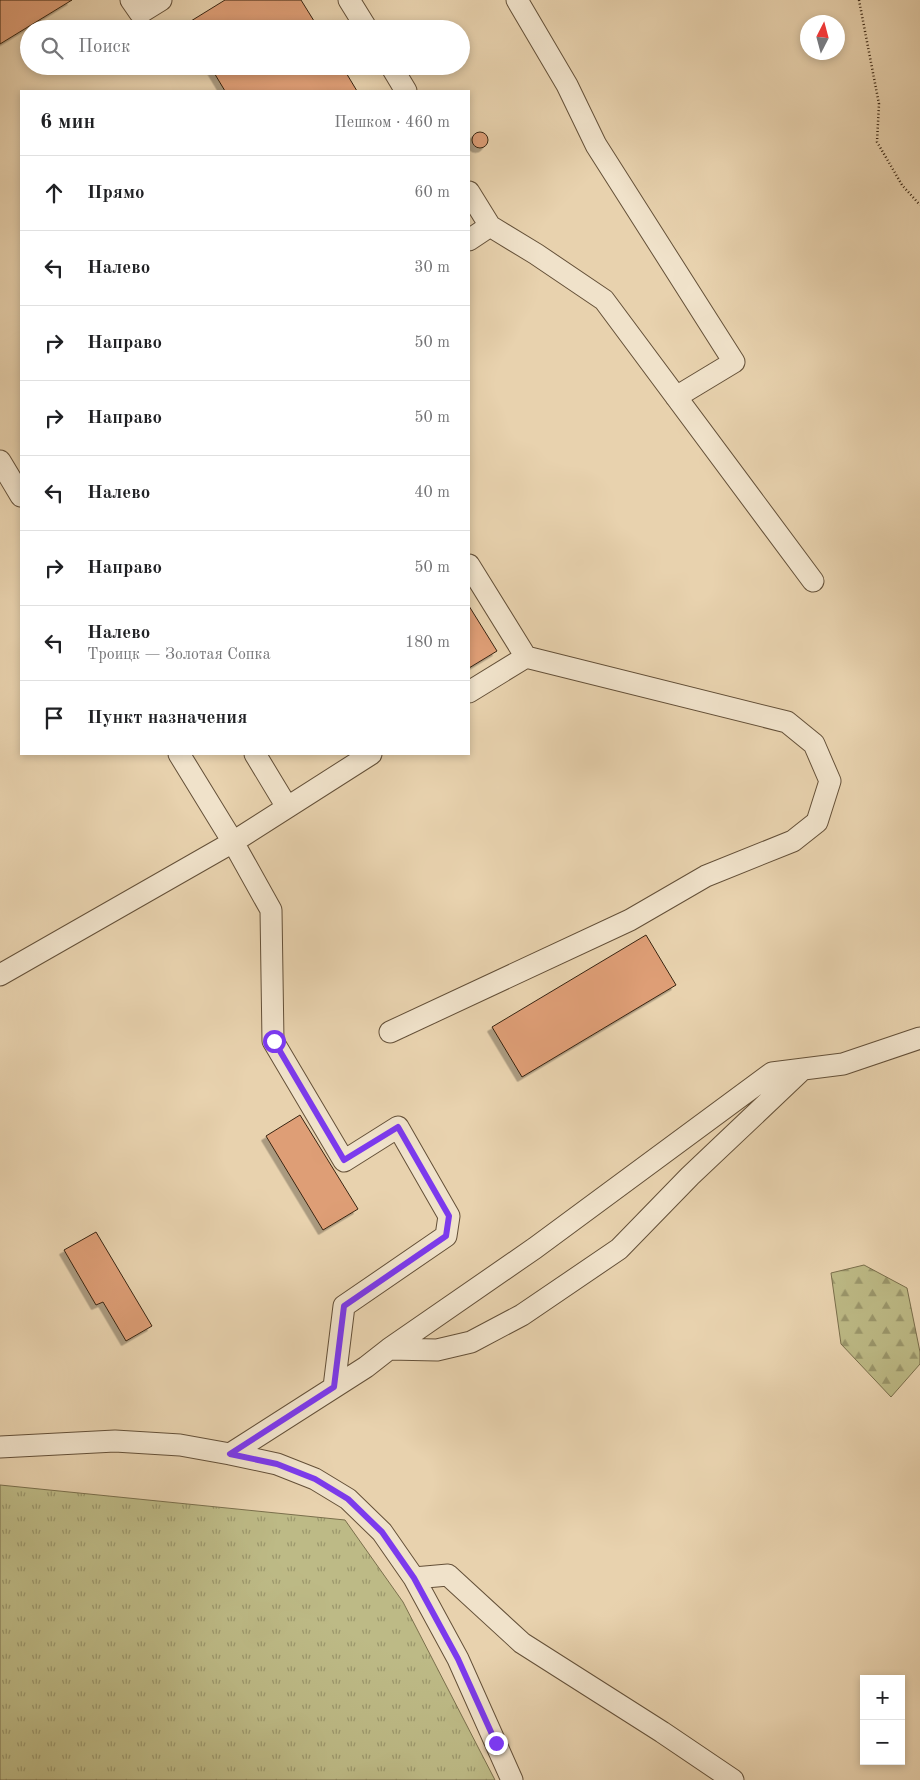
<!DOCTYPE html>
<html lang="ru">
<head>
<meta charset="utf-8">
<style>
  body { margin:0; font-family:"Old Standard TT",serif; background:#f6f6f6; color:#202124 }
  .controls { position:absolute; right:15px; bottom:15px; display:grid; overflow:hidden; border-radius:0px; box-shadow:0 2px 8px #0003 }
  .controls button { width:45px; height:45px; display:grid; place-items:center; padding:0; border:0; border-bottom:1px solid #e0e0e0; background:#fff; color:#202124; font:25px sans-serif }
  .compass { position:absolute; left:800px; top:15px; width:45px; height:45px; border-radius:50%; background:#fff; box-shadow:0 2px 8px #0003; rotate:6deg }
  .stop { position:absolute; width:15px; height:15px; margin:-11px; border:4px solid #7c3aed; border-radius:50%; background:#fff }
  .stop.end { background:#7c3aed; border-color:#fff; box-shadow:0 1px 5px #0008 }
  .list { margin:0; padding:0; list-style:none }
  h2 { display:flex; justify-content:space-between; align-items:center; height:65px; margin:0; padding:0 20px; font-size:21px }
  h2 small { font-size:16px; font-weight:400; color:#757577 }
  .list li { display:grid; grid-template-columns:32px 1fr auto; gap:15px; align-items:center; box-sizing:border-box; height:75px; padding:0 20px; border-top:1px solid #e0e0e0 }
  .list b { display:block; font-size:19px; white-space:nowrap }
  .list p { margin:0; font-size:16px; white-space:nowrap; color:#757577 }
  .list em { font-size:16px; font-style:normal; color:#757577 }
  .icon { flex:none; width:28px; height:28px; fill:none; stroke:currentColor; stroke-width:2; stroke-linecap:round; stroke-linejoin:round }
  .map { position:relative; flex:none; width:920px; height:1780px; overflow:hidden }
  .search { position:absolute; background:#fff; box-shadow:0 2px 8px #0003; left:20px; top:20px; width:450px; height:55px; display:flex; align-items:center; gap:12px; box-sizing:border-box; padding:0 18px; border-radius:28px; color:#757577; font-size:19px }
  .panel { position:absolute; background:#fff; box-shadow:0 2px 8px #0003; left:20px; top:90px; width:450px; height:665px; border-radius:0px }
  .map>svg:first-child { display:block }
</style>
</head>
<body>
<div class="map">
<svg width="920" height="1780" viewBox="0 0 920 1780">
  <defs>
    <pattern id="grass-tufts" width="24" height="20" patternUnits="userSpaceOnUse" patternTransform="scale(1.25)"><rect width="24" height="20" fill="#bdba86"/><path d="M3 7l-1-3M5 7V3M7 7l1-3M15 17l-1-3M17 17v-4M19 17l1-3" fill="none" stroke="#9b976c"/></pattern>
    <pattern id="forest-firs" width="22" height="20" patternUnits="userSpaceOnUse" patternTransform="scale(1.25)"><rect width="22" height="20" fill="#bdba86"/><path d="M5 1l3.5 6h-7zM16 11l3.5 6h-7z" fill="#9b976c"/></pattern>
    <filter id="shadow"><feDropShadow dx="-4.5" dy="4.5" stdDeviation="0" flood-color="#0004"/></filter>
  </defs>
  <rect width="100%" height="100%" fill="#e8d2ae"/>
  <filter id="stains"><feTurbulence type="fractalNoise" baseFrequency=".004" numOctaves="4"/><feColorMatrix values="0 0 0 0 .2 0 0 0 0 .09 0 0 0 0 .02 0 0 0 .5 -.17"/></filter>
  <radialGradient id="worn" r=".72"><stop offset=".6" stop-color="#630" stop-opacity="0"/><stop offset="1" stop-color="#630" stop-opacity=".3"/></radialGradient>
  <path fill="url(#grass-tufts)" stroke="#7a6f4c" d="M0,1485l345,35 58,82 92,178h-495z"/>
  <path fill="url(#forest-firs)" stroke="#7a6f4c" d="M864,1265l43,23 13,64v12l-29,33 -50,-53 -10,-71z"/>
  <path fill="#de9e76" stroke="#382411" filter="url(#shadow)" d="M0,0h72l-72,44z
    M225,0h76l18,29h-141z
    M210,66h132l15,25h-132z
    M472 140a8 8 0 1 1 16 0a8 8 0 1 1-16 0Z
    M469,606l28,45 -28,17z
    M646,935l30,50 -154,92 -30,-50z
    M300,1115l58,94 -35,21 -57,-94z
    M96,1232l56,94 -26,15 -23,-39 -7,3 -32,-55z"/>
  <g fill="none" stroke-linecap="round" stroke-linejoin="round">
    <defs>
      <path id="minor" d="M131,0l9,13 21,-13
        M349,0l18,29
        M517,0l50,85 29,60 138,217 -58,35
        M391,66l15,25
        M469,192l21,34 -21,14
        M490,226l46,28 68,46 209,281
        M0,461l21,35
        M469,565l57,92 -57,35
        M179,754l54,88 38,68 2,131 71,120 54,-34 51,89 -3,20 -102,70 -10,81
        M255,754l32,53
        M0,975l233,-133 138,-88
        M390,1032l240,-112 76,-44 87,-35 24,-19 13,-41 -16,-37 -27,-22 -261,-65
        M389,1349l48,1 34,-8 51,-27 97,-66 71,-73 113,-107
        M0,1447l115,-6 65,4 50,9 47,10 38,15 33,20 34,33 32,46 44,81 54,121
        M230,1454l136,-87 23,-18 146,-101 237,-175 71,-9 77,-26
        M414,1578l34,-3 74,68 140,89 71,48"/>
    </defs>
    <use href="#minor" stroke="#645038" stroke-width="23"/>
    <path stroke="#382411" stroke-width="2.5" stroke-dasharray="1 2.5" stroke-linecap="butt" d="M859,0l20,104 -2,38 25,43 18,20"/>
    <use href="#minor" stroke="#f0e2ca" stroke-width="21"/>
  </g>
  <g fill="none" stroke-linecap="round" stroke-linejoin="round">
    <path stroke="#7c3aed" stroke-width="6" d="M274,1041l70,119 54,-33 51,89 -3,20 -102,70 -10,81 -104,67 47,10 38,15 33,20 34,33 32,46 44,81 38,84"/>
  </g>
  <rect width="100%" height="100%" filter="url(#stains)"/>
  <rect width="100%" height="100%" fill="url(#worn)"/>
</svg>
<div class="controls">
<button>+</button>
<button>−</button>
</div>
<svg class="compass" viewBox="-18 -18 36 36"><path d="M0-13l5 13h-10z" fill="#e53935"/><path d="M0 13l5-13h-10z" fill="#757577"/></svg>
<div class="stop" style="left:274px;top:1041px"></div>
<div class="stop end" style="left:496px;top:1743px"></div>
<div class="search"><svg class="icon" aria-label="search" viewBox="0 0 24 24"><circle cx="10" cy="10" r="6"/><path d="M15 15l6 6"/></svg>Поиск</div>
<section class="panel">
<h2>6 мин<small>Пешком · 460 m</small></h2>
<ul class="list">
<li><svg class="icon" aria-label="ahead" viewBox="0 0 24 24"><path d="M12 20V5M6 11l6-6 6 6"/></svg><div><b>Прямо</b></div><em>60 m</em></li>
<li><svg class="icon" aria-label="left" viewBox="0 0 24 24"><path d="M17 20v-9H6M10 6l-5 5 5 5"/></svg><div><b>Налево</b></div><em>30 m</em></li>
<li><svg class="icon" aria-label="right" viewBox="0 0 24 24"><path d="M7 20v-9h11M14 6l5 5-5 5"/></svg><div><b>Направо</b></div><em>50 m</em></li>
<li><svg class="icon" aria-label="right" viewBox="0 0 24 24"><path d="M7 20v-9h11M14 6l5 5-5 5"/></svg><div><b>Направо</b></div><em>50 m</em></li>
<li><svg class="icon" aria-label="left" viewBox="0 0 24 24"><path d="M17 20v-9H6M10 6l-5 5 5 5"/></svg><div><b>Налево</b></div><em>40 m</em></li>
<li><svg class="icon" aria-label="right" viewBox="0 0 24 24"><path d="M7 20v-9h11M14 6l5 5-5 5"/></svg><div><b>Направо</b></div><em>50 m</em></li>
<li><svg class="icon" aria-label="left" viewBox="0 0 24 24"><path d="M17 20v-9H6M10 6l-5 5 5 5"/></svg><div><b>Налево</b><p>Троицк — Золотая Сопка</p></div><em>180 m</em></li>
<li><svg class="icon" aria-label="arrive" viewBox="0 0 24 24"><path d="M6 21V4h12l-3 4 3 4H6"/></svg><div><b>Пункт назначения</b></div></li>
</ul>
</section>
</div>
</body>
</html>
